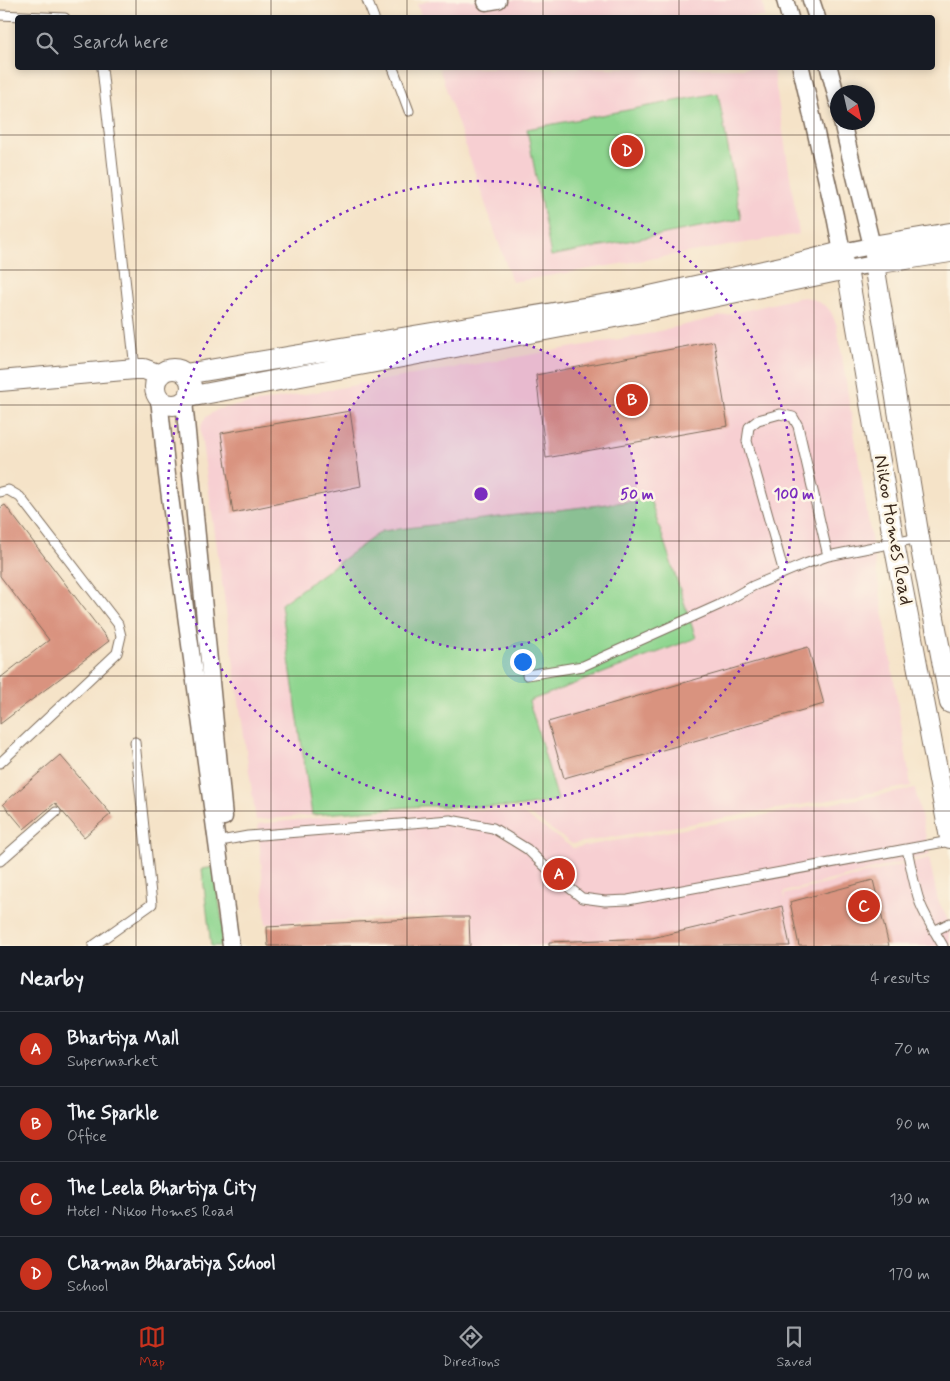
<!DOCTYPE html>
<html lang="en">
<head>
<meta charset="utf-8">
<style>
  body { margin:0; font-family:Mynerve,sans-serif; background:#242831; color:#f1f3f6 }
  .compass { position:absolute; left:830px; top:85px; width:45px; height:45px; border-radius:50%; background:#171b24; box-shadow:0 2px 8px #0003; rotate:146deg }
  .you { position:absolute; left:522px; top:661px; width:18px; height:18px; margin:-12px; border:4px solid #fff; border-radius:50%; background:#1a73e8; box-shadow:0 0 0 8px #1a73e833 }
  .badge { display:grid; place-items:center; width:32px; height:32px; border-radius:50%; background:#c8321e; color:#fff; font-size:16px; font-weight:700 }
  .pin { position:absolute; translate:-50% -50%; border:2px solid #fff; box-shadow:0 1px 5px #0006 }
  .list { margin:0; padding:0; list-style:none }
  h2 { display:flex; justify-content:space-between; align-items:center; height:65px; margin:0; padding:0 20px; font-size:21px }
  h2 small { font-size:16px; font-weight:400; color:#9ea1a6 }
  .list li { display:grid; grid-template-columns:32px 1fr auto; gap:15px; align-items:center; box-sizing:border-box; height:75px; padding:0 20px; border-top:1px solid #363941 }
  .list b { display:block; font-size:19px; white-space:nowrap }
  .list p { margin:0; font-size:16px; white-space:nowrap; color:#9ea1a6 }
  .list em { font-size:16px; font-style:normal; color:#9ea1a6 }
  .icon { flex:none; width:28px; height:28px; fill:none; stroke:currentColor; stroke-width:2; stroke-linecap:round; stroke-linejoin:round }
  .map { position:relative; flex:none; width:950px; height:946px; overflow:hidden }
  .search { position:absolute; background:#171b24; box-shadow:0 2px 8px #0003; left:15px; right:15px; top:15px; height:55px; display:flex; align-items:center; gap:12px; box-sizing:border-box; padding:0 18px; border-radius:5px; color:#9ea1a6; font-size:19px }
  .sheet { height:365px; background:#171b24 }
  nav { display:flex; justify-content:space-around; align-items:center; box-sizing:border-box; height:70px; border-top:1px solid #363941; background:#171b24; font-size:14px; color:#9ea1a6 }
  nav a { display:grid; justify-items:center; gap:2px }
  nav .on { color:#c8321e }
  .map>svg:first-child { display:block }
</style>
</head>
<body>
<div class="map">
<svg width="950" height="946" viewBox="0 0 950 946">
  <rect width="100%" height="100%" fill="#fcf5e5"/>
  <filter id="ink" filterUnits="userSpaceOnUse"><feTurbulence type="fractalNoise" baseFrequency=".02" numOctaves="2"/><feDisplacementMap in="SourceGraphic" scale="10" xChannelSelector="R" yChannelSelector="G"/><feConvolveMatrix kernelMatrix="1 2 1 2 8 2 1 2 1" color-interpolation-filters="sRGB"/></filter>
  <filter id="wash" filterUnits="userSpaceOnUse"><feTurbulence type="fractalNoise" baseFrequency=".0096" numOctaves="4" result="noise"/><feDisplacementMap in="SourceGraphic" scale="20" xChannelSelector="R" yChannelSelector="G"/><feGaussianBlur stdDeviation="1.12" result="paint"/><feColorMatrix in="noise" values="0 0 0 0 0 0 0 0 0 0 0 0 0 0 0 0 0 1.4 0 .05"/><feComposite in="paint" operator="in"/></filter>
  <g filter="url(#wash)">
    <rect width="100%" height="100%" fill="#f5e3c8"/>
    <path fill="#f7cfd2" d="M431,0h331l3,17 -343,1 -5,-14z
      M439,68h334l26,166 -287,48z
      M805,297l8,2 14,8 4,5 6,14 74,460 -339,58 -53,-37 -96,-1 -167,14 -55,-384v-6l1,-7 4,-6 12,-8 425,-74 154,-37z
      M915,789l15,66 -146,37 1,9v-7l144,-36 9,42 12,24v22h-477l-1,-32 -206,10 -8,-100 146,-15 114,1 55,38z"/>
    <path fill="#8ed58f" stroke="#648056" d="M718,93l23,126 -190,37 -24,-127z
      M650,499l46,139 -167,63 29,99 -39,7 -96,-1 -111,9 -31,-211 101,-73z
      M214,867l12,79h-15l-9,-77z"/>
    <g id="blocks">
      <path fill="#d9937f" d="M714,341l14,85 -182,32 -10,-83z
        M350,411l11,75 -128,27 -12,-80z
        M5,505l104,136 -109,83v-46l49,-38 -49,-64v-68z
        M808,647l16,57 -260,74 -16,-56z
        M60,755l51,59 -27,23 -29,-34 -31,26 -21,-25z
        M873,880l16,66h-90l-9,-44z
        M782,906l8,40h-241v-4l103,-4 60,-14z
        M448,917h21l1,29h-202l-1,-19z"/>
    </g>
  </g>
  <g filter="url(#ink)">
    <use href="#blocks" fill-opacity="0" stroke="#7c6b5a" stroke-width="1"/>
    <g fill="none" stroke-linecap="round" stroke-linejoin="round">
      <defs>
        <path id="service" d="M367,0l7,18
          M0,15l65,3
          M102,68l33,301
          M393,68l16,43
          M0,492l8,-2 12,7 98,127 3,12 -4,17 -117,110
          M784,573l-37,-132 2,-14 9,-7 22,-6 13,3 5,9 30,130
          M527,675l56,-9 136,-61 34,-19 52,-22 23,-8 91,-18
          M226,840l22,-4 202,-16 43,8 34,21 29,28 26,21 23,3 23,-1 322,-59
          M907,849c4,18 7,37 13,54 6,15 15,29 23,43
          M0,861l56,-49
          M934,931l16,-8
          M93,946l59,-42 -17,-162"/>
        <path id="minor" d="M785,0l5,18
          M811,0l6,18
          M486,2l12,-2
          M801,68l34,148 7,36 5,17 27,-5 -2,-18 -30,-124
          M829,68l9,34
          M842,252l30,-6
          M159,398l8,77 64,471
          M184,401l40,416"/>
        <path id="tertiary" d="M872,246l78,-13
          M950,252l-76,12 45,274 31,165
          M155 387a18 18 0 1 1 36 0a18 18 0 1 1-36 0Z
          M185,374l447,-74 163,-36 47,-12
          M0,381l135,-12h9l16,6
          M188,397l448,-84 211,-44 47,274 56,295"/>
      </defs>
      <use href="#service" stroke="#7c6b5a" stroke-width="11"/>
      <use href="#minor" stroke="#7c6b5a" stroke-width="19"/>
      <use href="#tertiary" stroke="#7c6b5a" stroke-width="22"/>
      <use href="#service" stroke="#fff" stroke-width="9"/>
      <use href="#minor" stroke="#fff" stroke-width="16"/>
      <use href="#tertiary" stroke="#fff" stroke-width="20"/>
    </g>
  </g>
  <path fill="none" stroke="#3b2a1e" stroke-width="1" stroke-opacity="0.55" d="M136,0v18M271,0v18M407,0v18M543,0v18M679,0v18M814,0v18M136,68v878M271,68v878M407,68v878M543,68v878M679,68v878M814,68v878M0,135h950M0,270h950M0,405h950M0,541h950M0,676h950M0,811h950"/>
  <circle cx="481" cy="494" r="156" fill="#7b2cbf" fill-opacity=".12"/>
  <g fill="none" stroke="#7b2cbf" stroke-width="2.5" stroke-dasharray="2.5 5">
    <circle cx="481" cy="494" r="156"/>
    <circle cx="481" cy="494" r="313"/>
  </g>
  <g text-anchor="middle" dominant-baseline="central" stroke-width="5" stroke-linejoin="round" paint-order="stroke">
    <g font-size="20" fill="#3b2a1e" stroke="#fcf5e5">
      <text transform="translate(893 530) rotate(80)">Nikoo Homes Road</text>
    </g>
  </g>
  <circle cx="481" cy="494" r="8" fill="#7b2cbf" stroke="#fcf5e5" stroke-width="2.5"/>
  <g font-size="15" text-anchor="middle" font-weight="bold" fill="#7b2cbf" stroke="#fcf5e5" stroke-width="5" stroke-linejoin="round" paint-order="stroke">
    <text x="637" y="499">50 m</text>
    <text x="794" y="499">100 m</text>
  </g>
</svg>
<svg class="compass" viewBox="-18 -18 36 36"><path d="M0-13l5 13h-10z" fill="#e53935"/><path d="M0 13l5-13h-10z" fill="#9ea1a6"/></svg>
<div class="you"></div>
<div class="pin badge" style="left:559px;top:874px">A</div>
<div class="pin badge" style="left:632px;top:400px">B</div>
<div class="pin badge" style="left:864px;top:906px">C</div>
<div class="pin badge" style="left:627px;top:151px">D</div>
<div class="search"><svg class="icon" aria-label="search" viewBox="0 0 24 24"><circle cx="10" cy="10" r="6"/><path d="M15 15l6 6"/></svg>Search here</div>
</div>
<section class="sheet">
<h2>Nearby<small>4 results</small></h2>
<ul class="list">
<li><span class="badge">A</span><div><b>Bhartiya Mall</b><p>Supermarket</p></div><em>70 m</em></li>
<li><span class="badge">B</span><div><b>The Sparkle</b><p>Office</p></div><em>90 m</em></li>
<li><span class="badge">C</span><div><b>The Leela Bhartiya City</b><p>Hotel · Nikoo Homes Road</p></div><em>130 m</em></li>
<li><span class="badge">D</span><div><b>Chaman Bharatiya School</b><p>School</p></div><em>170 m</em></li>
</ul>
</section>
<nav>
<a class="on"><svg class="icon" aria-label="map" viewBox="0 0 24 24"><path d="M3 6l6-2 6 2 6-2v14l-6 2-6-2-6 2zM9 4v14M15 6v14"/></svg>Map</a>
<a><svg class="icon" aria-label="directions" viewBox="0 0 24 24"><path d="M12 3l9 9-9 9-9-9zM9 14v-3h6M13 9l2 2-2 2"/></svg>Directions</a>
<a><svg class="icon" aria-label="saved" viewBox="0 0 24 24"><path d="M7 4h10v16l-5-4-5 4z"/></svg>Saved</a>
</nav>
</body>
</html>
